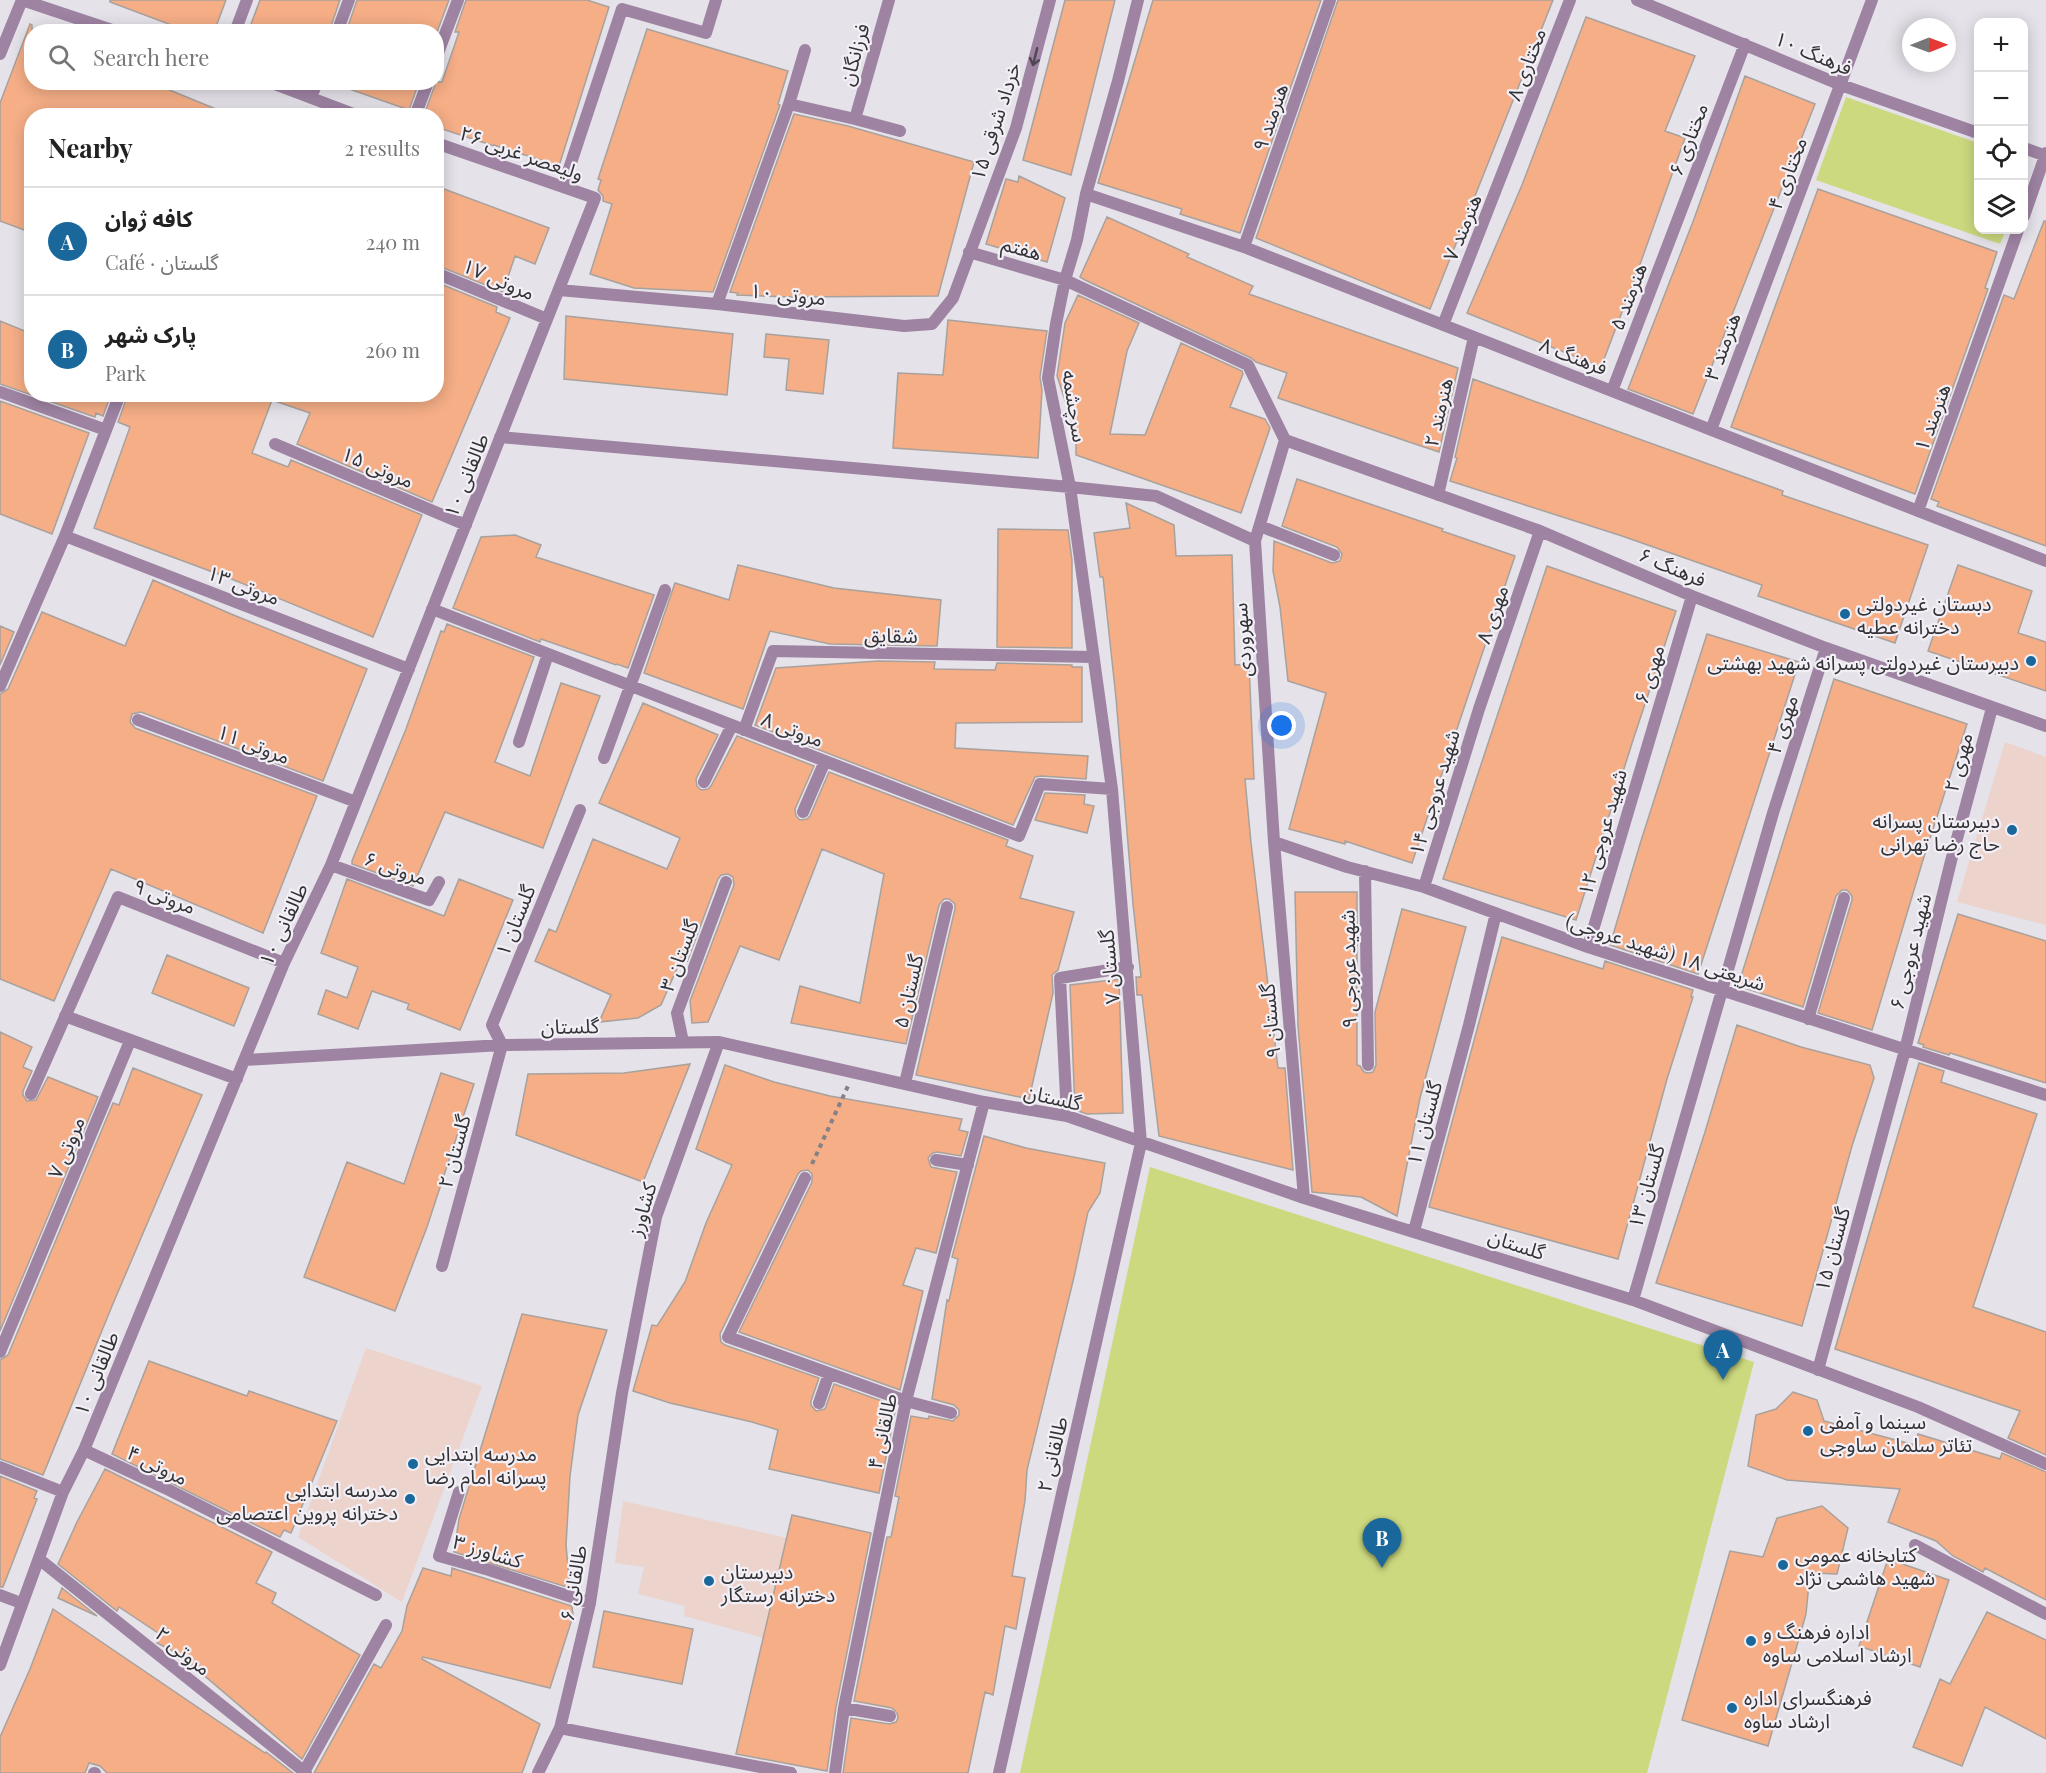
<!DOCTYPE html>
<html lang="en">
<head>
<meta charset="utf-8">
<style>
  body { margin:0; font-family:"Playfair Display","Noto Sans Arabic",serif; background:#f6f6f6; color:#222 }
  .controls { position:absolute; right:18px; top:18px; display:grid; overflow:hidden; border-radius:12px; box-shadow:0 3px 15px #0003 }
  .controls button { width:54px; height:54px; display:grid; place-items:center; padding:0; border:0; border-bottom:2px solid #e0e0e0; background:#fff; color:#222; font:30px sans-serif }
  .compass { position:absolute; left:1902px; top:18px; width:54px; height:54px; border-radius:50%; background:#fff; box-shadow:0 3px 15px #0003; rotate:89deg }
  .you { position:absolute; left:1282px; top:726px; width:21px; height:21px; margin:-15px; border:4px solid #fff; border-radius:50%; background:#1a73e8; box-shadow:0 0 0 9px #1a73e833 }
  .badge { display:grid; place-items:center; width:39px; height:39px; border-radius:50%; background:#1a689b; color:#fff; font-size:20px; font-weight:700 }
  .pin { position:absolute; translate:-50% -50px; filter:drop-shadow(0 2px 3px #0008) }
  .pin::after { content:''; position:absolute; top:32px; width:21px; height:18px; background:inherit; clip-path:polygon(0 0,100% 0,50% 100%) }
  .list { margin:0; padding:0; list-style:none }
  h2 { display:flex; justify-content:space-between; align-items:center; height:78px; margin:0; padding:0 24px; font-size:26px }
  h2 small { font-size:20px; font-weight:400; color:#767676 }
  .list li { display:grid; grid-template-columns:39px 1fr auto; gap:18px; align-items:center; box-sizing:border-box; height:108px; padding:0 24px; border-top:2px solid #e0e0e0 }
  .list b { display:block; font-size:22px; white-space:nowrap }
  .list p { margin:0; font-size:20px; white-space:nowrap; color:#767676 }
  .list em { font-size:20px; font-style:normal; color:#767676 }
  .icon { flex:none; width:33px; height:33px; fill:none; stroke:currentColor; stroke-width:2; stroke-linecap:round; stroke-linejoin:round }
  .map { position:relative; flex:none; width:2046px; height:1773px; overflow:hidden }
  .search { position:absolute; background:#fff; box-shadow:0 3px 15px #0003; left:24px; top:24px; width:420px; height:66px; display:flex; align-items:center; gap:15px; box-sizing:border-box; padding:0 21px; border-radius:24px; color:#767676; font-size:22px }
  .panel { position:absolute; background:#fff; box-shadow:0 3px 15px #0003; left:24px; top:108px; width:420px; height:294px; border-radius:24px }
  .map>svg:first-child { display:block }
</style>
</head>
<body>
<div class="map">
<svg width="2046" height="1773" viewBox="0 0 2046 1773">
  <rect width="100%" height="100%" fill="#e5e2e9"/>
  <path fill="#ecd3cc" d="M2005,742l41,15v168l-89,-23z
    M366,1348l116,38 -80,216 -104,-65z
    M623,1501l164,37 -23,100 -80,-22 1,-10 -47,-12 6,-27 -29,-4z"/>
  <path fill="#cdd97f" d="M1846,97l132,46v87h28l-6,14 -184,-64z
    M1150,1167l604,195 -107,411h-627z"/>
  <path fill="#f5ae86" stroke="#a8a19d" stroke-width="1.5" d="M110,0h116l-12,32h-24l-80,-30z
    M260,0h80l-11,32h-81z
    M357,0h92l-12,32h-91z
    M466,0h121l22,7 -50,159 -65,-21v1l-58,-19v-11l-12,-1 12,-33h6l17,-50h-4z
    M1065,0h50l-44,175 -48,-15z
    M1153,0h168l-81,233 -60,-19 2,-5 -84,-26z
    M1338,0h215l-123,309 -174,-71z
    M1586,17l109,39 -30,75 20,7 -47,132 -37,97 -134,-54 55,-128z
    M30,24l2,1v57h118l83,34h-201v117l-32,-12v-118z
    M647,29l141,42 -10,33 2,1 -67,187 -79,-4 -44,-14 22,-70 -9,-3v-5l-5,-6 3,-10 -3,-1z
    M1745,76l70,28 -122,310 -65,-25 66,-170z
    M339,82h80l-10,28 -71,-25z
    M794,114l54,12 126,36 -36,134 -149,1 -52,-2 1,-2 -8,-1z
    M1019,176l46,22 -18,64 -61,-18 20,-65 12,3z
    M436,186l113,42 -14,36 -20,-8 -12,36 -67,-27z
    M1818,189l179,63 -12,36 3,1 -73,205 -184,-67z
    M1107,217l82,37 -2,3 66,29 -4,8 209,74 -19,84 -161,-54 9,-25 -31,-11 -5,-4 -166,-78 -5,-3z
    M2044,221h2v325l-109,-40 2,-4 -8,-3 73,-204 10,4z
    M436,282l61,25 -1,5 14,6 -78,184 -135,-58 13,-31 -38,-13 -20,53 36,14 3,-7 131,55 -49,122 -144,-59 -135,-50 36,-101 -12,-5 10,-28h308z
    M1078,295l61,28 -12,28 -17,83 35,1 36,-92 61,28 1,3 -13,33 35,12 5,9 -29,85 -165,-58v-21l-19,-58 8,-53z
    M566,316l167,18 -6,61 -163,-16z
    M948,320l99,11 -7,46 2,13 -4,68 -145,-10 5,-75 45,2z
    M0,321l32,13v60h79l-8,22 -7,-3 -1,4 -95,-33z
    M766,334l63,6 -6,54 -37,-4 3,-31 -25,-2z
    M1473,379l310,112 -1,4 146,50 -33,98 -137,-47 4,-11 -140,-49 -172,-55 7,-23 -2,-1z
    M0,401l89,32 -37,101 -52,-20z
    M1297,479l146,50 -1,2 73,25 -103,307 -67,-22v3l-56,-15 37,-136 -38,-12 -8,-74 -7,-36 1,-30 58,22 8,-2 2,-7 -5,-7 -55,-21z
    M1126,503l48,22 2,31 56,-1 3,110 14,-1 5,115h-9l6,64 27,225h7l8,102 -134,-34 -17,-141h-5l-1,-18h5l-8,-73 -17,-206 -13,-121h-3l-6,-44 36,-5z
    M998,529l70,1 4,30v88l-75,-1z
    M515,535l26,10 -5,12 118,38 -26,73 -11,-4 -1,1 -75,-26 -1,3 -87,-34 28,-71z
    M738,565l96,23 107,12 -4,46 -107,-2 -60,-13 -27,78 -99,-36 31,-90 54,17z
    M1958,565l74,26 -14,42 28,9v49l-118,-40z
    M1547,566l129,45 -42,126 -58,183 -133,-41z
    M153,580l78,34 136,55 -44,112 -182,-69 -9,2 -2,8 5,6 182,68 -54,137 -152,-64 -57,132 -54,-22v-285l8,-5 34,-77 83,34z
    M447,624l87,33 -39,105 35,14 31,-93 39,13 -57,152 -98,-36 -32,74 -61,-22v-3l54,-132 35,-98 3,1z
    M0,626l14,6 -14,33z
    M1707,634l92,28 -101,312 -88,-29 30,-101z
    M878,661l57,1 -1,7 61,1 2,-7 75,2v2h10v55l-126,1 -1,25 133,8 -2,23 -45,-3 -6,1 -22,48 -258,-100 21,-57z
    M1834,679l133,45 -44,136 -51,170 -54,-17 34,-113v-4l-5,-6h-5l-6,6 -33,111 -65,-21z
    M643,703l75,32 -22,44 1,7 4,4 7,-1 3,-3 26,-50 77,30 -19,43 1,7 4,4 7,-1 3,-3 19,-44 179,68 -2,6 27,10 -13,42 54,14 -16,58 -6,5 1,18 -24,106 -113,-24 39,-166v-5l-6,-5h-5l-5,6 -33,139 -115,-21 9,-37 60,17 24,-129 -62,-25 -43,111 -39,-14 -32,76 -16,1 -2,-22 44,-116 -1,-8 -5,-3 -7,1 -3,4 -31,83 -1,-14 -25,57 -23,13 -39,4 12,-27 -76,-34 14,-32 7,3 37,-93 74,30 13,-31 -81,-35z
    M1045,793l40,2 -1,9 10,2 -7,27 -52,-13z
    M347,879l97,37 15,-37 54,21 -53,130 -53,-21 2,-5 -37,-13 -14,38 -40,-15 8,-24 21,8 11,-31 -37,-14z
    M1295,892h62v173l3,1 4,6 4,1 5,-1 3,-7 -1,-53 27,-103 64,18 -46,171 -23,118 -36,-19 -49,-5 -14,-166z
    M1958,914l88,27v142l-96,-30 -1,2 -26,-8 1,-2 -6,-2z
    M1502,937l101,32 2,-8 88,29 -2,7h2l-26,82 -49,180 -189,-52z
    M167,955l82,33 -15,38 -82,-33z
    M1119,979l4,134 -36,1 -12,-4 -5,-125z
    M1737,1025l64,22 69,18 4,13 -22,68 -50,180 -146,-43 49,-151z
    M0,1032l32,15 -9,20 9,4 -9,20v4l4,6 9,-1 12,-23 50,20 -98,234z
    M1919,1063l25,8 -3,11 96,32 -64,193 73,25v123l-38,-17 12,-27 -185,-62z
    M690,1064l-47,118 -127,-47 12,-61 96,-1z
    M725,1065l49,17 56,14 132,23 -3,11 9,2 -7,24 -24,-4 -4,1 -5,5 3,9 26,5 -21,81 -20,-5 -13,37 20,6 -23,99 -161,-58 73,-150v-8l-4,-4 -7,1 -3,3 -78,160 1,8 4,3 94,33 -8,23v4l5,6 9,-2 9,-25 62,22 -17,87 -110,-24 9,-39 -26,-8 -82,-19 -37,-12 19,-66 5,1 28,-44 21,-59 26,-58 -36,-16z
    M133,1068l69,27 -90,211 -69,169 -43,-16v-99l8,-5 105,-252 6,2z
    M441,1073l33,11 -47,143 -32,84 -91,-34 43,-115 57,22z
    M984,1136l42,12 79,15 -5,30 -12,19 -14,65 -47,193 -2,31 -13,75 13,2 -9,51 -11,-3 -12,69 -8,-3 -17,81h-125l8,-55 38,6 7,-2 2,-4 -1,-5 -5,-5 -38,-7 33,-164h4l8,-40 -4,-1 16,-80 17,3 1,-3 24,5 6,-6v-5l-5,-5 -22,-6 15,-99 2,1 9,-42 -6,-2z
    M522,1314l85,16 -29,85 -8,61 -4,69 4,43 -116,-36 5,-33z
    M149,1361l98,35 2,-5 88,30 -46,112 -7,-3 -4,7 -168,-83z
    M1793,1392l24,8 7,21 91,24 3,-11 82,25 2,-6 44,19v128l-61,-32 -2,4 -30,-16 -17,-15 -48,-19 12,-33 -113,-9 -39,-14 8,-51 20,-6z
    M105,1469l167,83 -16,31 20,10 -4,10 88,52 -58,104 -122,-104 -23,-12 4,-8 -42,-28 -2,4 -59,-47 19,-42z
    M0,1476l37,15 -3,7 3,1 -34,88h-3z
    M1822,1506l26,22 -11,46 -27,-1 -4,41 -38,132 -86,-26 48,-169 33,6 14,-39z
    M792,1515l79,18 -35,174 -9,64 -91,-17z
    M1888,1559l61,21 -29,87 -61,-21z
    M423,1568l28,8 1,-8 120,38 1,10 -23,72 -127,-31 -1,2 118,65 -18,49h-208l60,-109 7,4 21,-37 5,-25z
    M62,1588l35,28 -39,-18z
    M53,1609l212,144 1,-1 27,21h-186l-7,-7 -11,-3 -4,10h-85v-36l30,-68z
    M604,1611l89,18 -11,55 -89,-17z
    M1987,1612l59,28v99l-61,-32 -23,59 -49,-19 27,-68 10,5z"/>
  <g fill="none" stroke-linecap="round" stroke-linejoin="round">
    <path stroke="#848287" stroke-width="4" stroke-dasharray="4.5 4.5" stroke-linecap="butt" d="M812,1164l36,-78"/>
    <path stroke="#9e83a3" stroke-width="12" d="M22,0l96,32
      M1637,0l204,85 137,48
      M235,32l12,-32
      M337,32l12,-32
      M436,58l22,-58
      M269,82l90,34
      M311,98l6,-16
      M789,104l16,-54
      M415,116l13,-34
      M855,119l34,-119
      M2024,148l22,8
      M563,187l59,-178 84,24 10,-33
      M1086,194l158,53 802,314
      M2024,216l22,-63
      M1244,247l86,-247
      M969,252l96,28 183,85 37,75
      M436,273l111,46
      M559,290l158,14 187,22 28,-2 21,-26 63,-170 34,-128
      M717,304l72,-200 66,15 45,12
      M1443,325l127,-325
      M1612,391l133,-347
      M0,392l106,38
      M1711,430l161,-430
      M500,437l570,50 86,9 99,45
      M1285,440l255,91 152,65 134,52 220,78
      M1285,440l-30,101 19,301 30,356
      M275,444l191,81
      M1438,495l36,-158
      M1918,511l100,-281
      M1260,526l74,29
      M65,536l344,133
      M432,609l587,227 21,-52 72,5
      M0,686l65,-150 55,-142
      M138,720l218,82
      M744,730l29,-79 320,6
      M519,742l29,-88
      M604,758l61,-168
      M704,782l28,-57
      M803,812l22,-51
      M1274,842l73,25 77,20 164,60 458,148
      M331,865l98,35 10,-18
      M1365,871l3,194
      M1424,887l55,-178 61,-178
      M1588,947l104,-351
      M65,1016l172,63
      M1808,1019l36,-121
      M683,1042l-6,-29 49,-131
      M245,1060l257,-15 217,-3 265,60 83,14 237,82 329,102 285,107 128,57
      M905,1083l42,-176
      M31,1094l87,-197 166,66
      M1067,1116l-7,-138 68,-11
      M936,1160l32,5
      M805,1178l-77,159 178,64 45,12
      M1414,1231l55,-206 27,-112
      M442,1266l60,-221 -10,-20 88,-215
      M1633,1300l140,-487 53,-165
      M0,1352l130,-311
      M1818,1370l87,-320 46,-189 41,-153
      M819,1403l10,-29
      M84,1450l81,38 211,107
      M0,1467l63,25
      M459,1492l-20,64 50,14 101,33
      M1915,1545l131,69
      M39,1559l267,214
      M0,1595l21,8
      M0,1665l63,-173 21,-42 200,-487 47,-98 264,-667 -159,-55
      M844,1708l46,8
      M560,1728l231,45
      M304,1772l82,-147
      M94,1773h1
      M538,1773l22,-45 30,-125 32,-210 34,-176 63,-175
      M835,1773l9,-65 62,-307 78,-299
      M999,1773l142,-630 -29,-354 -42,-302 -22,-109 8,-54 9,-44 12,-40 9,-46 32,-113 20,-81"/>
    <path stroke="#9e83a3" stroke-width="12" d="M0,54l22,-54"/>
  </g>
  <defs><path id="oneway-shaft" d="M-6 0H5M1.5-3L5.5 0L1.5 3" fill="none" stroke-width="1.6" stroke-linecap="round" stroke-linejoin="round" transform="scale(1.5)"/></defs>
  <use stroke="#4e4650" href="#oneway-shaft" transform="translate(1035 57) rotate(104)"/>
  <g fill="#1a689b" stroke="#f2eff6" stroke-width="2">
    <circle cx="1845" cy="614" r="6"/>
    <circle cx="2031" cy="661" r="6"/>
    <circle cx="2012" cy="830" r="6"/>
    <circle cx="1808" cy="1431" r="6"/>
    <circle cx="413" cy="1464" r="6"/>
    <circle cx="410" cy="1499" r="6"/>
    <circle cx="1783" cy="1565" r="6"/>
    <circle cx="709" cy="1581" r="6"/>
    <circle cx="1751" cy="1641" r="6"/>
    <circle cx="1732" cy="1708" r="6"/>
  </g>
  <g text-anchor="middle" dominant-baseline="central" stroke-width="4.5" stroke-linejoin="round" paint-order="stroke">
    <g font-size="20" fill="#333235" stroke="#f2eff6">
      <text transform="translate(1814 52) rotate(23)">فرهنگ ۱۰</text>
      <text transform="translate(853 54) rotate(-74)">فرزانگان</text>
      <text transform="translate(1525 64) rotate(-69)">مختاری ۸</text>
      <text transform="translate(1269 117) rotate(-71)">هنرمند ۹</text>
      <text transform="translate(994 121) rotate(-72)">۱۵ خرداد شرقی</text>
      <text transform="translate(1687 139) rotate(-69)">مختاری ۶</text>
      <text transform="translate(522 152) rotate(19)">ولیعصر غربی ۲۶</text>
      <text transform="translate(1786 173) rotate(-69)">مختاری ۴</text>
      <text transform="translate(1461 227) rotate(-68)">هنرمند ۷</text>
      <text transform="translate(1022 247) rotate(16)">هفتم</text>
      <text transform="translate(499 278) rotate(23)">مروتی ۱۷</text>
      <text transform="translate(788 293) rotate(6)">مروتی ۱۰</text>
      <text transform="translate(1627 296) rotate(-69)">هنرمند ۵</text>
      <text transform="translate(1721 346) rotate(-70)">هنرمند ۳</text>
      <text transform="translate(1574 355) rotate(21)">فرهنگ ۸</text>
      <text transform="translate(1076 406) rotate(81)">سرچشمه</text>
      <text transform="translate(1437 412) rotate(-77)">هنرمند ۲</text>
      <text transform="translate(1931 417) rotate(-70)">هنرمند ۱</text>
      <text transform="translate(378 466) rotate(23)">مروتی ۱۵</text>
      <text transform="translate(465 475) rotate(-68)">طالقانی ۱۰</text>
      <text transform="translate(1673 566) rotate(23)">فرهنگ ۶</text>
      <text transform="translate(244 584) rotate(21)">مروتی ۱۳</text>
      <text transform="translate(1491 614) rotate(-71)">مهری ۸</text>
      <text transform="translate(891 634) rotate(1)">شقایق</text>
      <text transform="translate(1241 640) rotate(-94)">سهروردی</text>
      <text transform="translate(1648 674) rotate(-73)">مهری ۶</text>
      <text transform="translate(1781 724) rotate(-72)">مهری ۴</text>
      <text transform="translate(793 728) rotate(21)">مروتی ۸</text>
      <text transform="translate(254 743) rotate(21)">مروتی ۱۱</text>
      <text transform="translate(1957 762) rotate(-75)">مهری ۲</text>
      <text transform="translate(1433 792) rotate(-73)">شهید عروجی ۱۴</text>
      <text transform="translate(1601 832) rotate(-74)">شهید عروجی ۱۲</text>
      <text transform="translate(396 867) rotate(19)">مروتی ۶</text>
      <text transform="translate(165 895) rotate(21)">مروتی ۹</text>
      <text transform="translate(514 920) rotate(-68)">گلستان ۱</text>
      <text transform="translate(282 924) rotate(-65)">طالقانی ۱۰</text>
      <text transform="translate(1666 951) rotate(18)">شریعتی ۱۸ (شهید عروجی)</text>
      <text transform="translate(1909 951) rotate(-76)">شهید عروجی ۶</text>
      <text transform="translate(678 955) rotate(-69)">گلستان ۳</text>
      <text transform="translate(1108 967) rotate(-95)">گلستان ۷</text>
      <text transform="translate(1347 969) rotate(-91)">شهید عروجی ۹</text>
      <text transform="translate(907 991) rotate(-77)">گلستان ۵</text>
      <text transform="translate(1269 1021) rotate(-95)">گلستان ۹</text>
      <text transform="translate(570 1025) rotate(-1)">گلستان</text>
      <text transform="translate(1053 1096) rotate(13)">گلستان</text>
      <text transform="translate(1423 1123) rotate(-75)">گلستان ۱۱</text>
      <text transform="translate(65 1147) rotate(-67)">مروتی ۷</text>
      <text transform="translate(453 1151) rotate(-75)">گلستان ۲</text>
      <text transform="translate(1645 1186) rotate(-74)">گلستان ۱۳</text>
      <text transform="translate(641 1209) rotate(-74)">کشاورز</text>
      <text transform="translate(1517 1243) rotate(18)">گلستان</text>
      <text transform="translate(1831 1249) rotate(-75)">گلستان ۱۵</text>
      <text transform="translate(95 1373) rotate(-68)">طالقانی ۱۰</text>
      <text transform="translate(881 1431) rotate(-78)">طالقانی ۴</text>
      <text transform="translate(1051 1454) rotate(-77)">طالقانی ۲</text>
      <text transform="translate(158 1464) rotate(26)">مروتی ۴</text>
      <text transform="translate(488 1550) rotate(17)">کشاورز ۳</text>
      <text transform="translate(572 1583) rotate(-80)">طالقانی ۶</text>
      <text transform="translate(184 1650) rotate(39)">مروتی ۲</text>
    </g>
    <g font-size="20" fill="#333235" stroke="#f2eff6" text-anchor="start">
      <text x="1857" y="602">دبستان غیردولتی<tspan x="1857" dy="23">دخترانه عطیه</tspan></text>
      <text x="2019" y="661" text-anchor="end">دبیرستان غیردولتی پسرانه شهید بهشتی</text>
      <text x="2000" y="819" text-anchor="end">دبیرستان پسرانه<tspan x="2000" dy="23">حاج رضا تهرانی</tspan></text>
      <text x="1820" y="1420">سینما و آمفی<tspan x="1820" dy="23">تئاتر سلمان ساوجی</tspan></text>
      <text x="425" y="1452">مدرسه ابتدایی<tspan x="425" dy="23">پسرانه امام رضا</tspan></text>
      <text x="398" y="1488" text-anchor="end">مدرسه ابتدایی<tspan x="398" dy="23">دخترانه پروین اعتصامی</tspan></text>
      <text x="1795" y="1553">کتابخانه عمومی<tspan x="1795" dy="23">شهید هاشمی نژاد</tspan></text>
      <text x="721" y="1570">دبیرستان<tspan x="721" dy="23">دخترانه رستگار</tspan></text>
      <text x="1763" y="1630">اداره فرهنگ و<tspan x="1763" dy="23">ارشاد اسلامی ساوه</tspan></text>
      <text x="1744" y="1696">فرهنگسرای اداره<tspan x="1744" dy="23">ارشاد ساوه</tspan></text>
    </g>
  </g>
</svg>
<div class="controls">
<button>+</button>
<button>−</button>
<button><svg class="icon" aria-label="locate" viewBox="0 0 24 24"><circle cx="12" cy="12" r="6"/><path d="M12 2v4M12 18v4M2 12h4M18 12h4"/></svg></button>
<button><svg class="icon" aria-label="layers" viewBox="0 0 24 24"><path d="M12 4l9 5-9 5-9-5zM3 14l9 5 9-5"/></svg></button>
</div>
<svg class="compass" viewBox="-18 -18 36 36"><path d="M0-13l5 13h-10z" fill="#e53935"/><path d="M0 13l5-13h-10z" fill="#767676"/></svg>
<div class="you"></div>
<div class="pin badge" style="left:1723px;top:1380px">A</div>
<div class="pin badge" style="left:1382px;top:1568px">B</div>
<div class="search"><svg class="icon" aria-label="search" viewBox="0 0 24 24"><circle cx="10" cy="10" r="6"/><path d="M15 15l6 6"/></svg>Search here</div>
<section class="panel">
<h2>Nearby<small>2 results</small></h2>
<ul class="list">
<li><span class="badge">A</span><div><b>کافه ژوان</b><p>Café · گلستان</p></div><em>240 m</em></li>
<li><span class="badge">B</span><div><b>پارک شهر</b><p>Park</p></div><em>260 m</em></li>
</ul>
</section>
</div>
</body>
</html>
